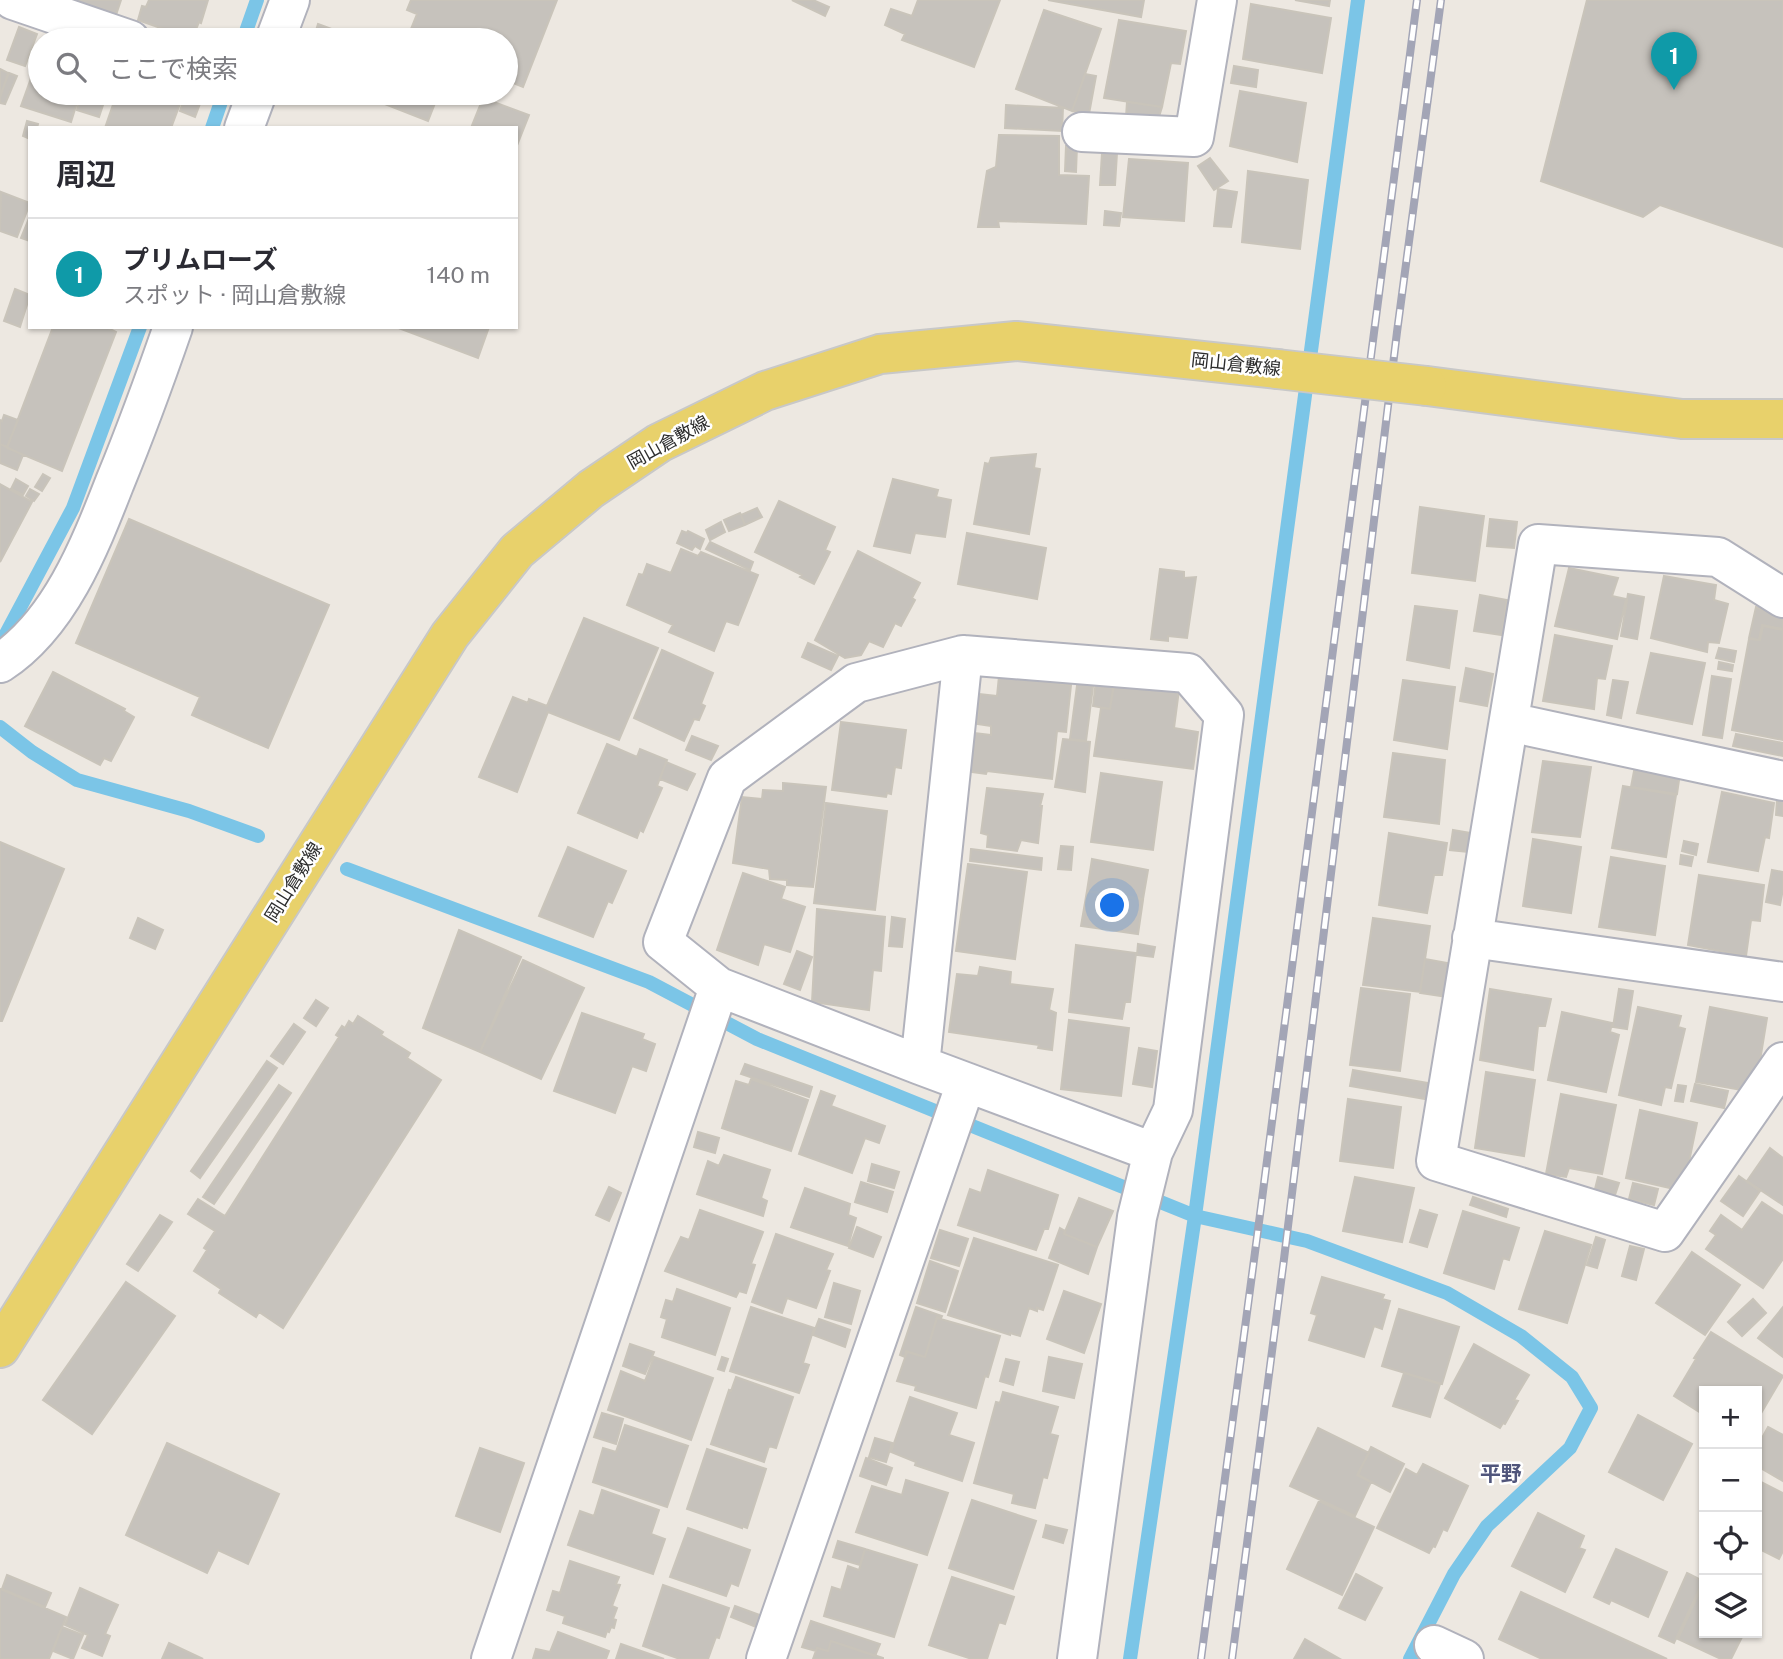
<!DOCTYPE html>
<html lang="ja">
<head>
<meta charset="utf-8">
<style>
  body { margin:0; font-family:"Public Sans","Noto Sans JP",sans-serif; background:#f7f7f7; color:#2b2b33 }
  .controls { position:absolute; right:21px; bottom:21px; display:grid; overflow:hidden; border-radius:0px; box-shadow:0 2px 5px #0004 }
  .controls button { width:63px; height:63px; display:grid; place-items:center; padding:0; border:0; border-bottom:2px solid #e1e1e2; background:#fff; color:#2b2b33; font:35px sans-serif }
  .you { position:absolute; left:1113px; top:906px; width:24px; height:24px; margin:-18px; border:5px solid #fff; border-radius:50%; background:#1a73e8; box-shadow:0 0 0 10px #1a73e833 }
  .badge { display:grid; place-items:center; width:46px; height:46px; border-radius:50%; background:#4d63ee; color:#fff; font-size:23px; font-weight:700 }
  .pin { position:absolute; translate:-50% -58px; filter:drop-shadow(0 2px 4px #0008) }
  .pin::after { content:''; position:absolute; top:37px; width:24px; height:21px; background:inherit; clip-path:polygon(0 0,100% 0,50% 100%) }
  .list { margin:0; padding:0; list-style:none }
  h2 { display:flex; justify-content:space-between; align-items:center; height:91px; margin:0; padding:0 28px; font-size:30px }
  h2 small { font-size:23px; font-weight:400; color:#7c7c81 }
  .list li { display:grid; grid-template-columns:46px 1fr auto; gap:21px; align-items:center; box-sizing:border-box; height:112px; padding:0 28px; border-top:2px solid #e1e1e2 }
  .list b { display:block; font-size:26px; white-space:nowrap }
  .list p { margin:0; font-size:23px; white-space:nowrap; color:#7c7c81 }
  .list em { font-size:23px; font-style:normal; color:#7c7c81 }
  .icon { flex:none; width:38px; height:38px; fill:none; stroke:currentColor; stroke-width:2; stroke-linecap:round; stroke-linejoin:round }
  .map { position:relative; flex:none; width:1783px; height:1659px; overflow:hidden }
  .search { position:absolute; background:#fff; box-shadow:0 2px 5px #0004; left:28px; top:28px; width:490px; height:77px; display:flex; align-items:center; gap:18px; box-sizing:border-box; padding:0 24px; border-radius:38px; color:#7c7c81; font-size:26px }
  .panel { position:absolute; background:#fff; box-shadow:0 2px 5px #0004; left:28px; top:126px; width:490px; height:203px; border-radius:0px }
  .map>svg:first-child { display:block }
</style>
</head>
<body>
<div class="map">
<svg width="1783" height="1659" viewBox="0 0 1783 1659">
  <rect width="100%" height="100%" fill="#ede8e1"/>
  <g fill="none" stroke-linecap="round" stroke-linejoin="round">
    <path stroke="#7bc5e7" stroke-width="14" d="M243,40l14,-40
      M212,128l12,-35
      M1,650l5,-16 67,-126 67,-181
      M0,727l32,25 45,28 112,31 69,25
      M347,869l302,113 108,57 438,177 112,25 140,52 74,43 51,41 19,31 -21,40 -83,78 -33,48 -44,85
      M1130,1659l65,-443 163,-1216"/>
  </g>
  <path fill="#c6c2bc" stroke="#c9c4ba" stroke-width="2" d="M70,0h51l-5,15z
    M149,0h59l-7,23 -2,-1 -7,17 -54,-19 4,-14 4,1z
    M411,0h146l-34,87 -17,-7v-40h-81l-16,-6 8,-20 -10,-4z
    M792,0h21l16,7 -4,9z
    M918,0h82l-26,67 -72,-27 3,-6 -20,-9 6,-16 21,7z
    M1048,0h96l-3,17z
    M1295,0h35l-1,6z
    M1587,0h196v247l-123,-42 -17,12 -102,-36z
    M1251,4l80,14 -9,55 -79,-14z
    M1044,10l57,19 -29,82 -56,-22z
    M1119,20l67,11 -6,33 -9,-1 -9,44 -58,-9z
    M318,24l43,16h-48z
    M19,27l18,7 -12,32 -18,-6z
    M40,53v40h40l-9,29 -50,-16z
    M1234,66l24,4 -2,17 -25,-4z
    M0,69l8,4 -7,22 -1,-1z
    M9,73l8,3 -12,28 -5,-1v-7z
    M1085,74l11,2 -7,38 -17,-3z
    M1240,91l66,12 -9,59 -67,-16z
    M82,93h25l-8,24 -22,-7z
    M117,93h67l-13,35h-66z
    M186,93h18l-9,24 -15,-6z
    M386,93h53l-11,28 -46,-18z
    M483,98l46,17 -13,33v-20h-45z
    M1127,102l35,5 -4,13 -32,-3z
    M1006,105l57,3 -1,23 -57,-3z
    M27,121l11,3 -1,4h-7v11l-7,-3z
    M999,135l60,1v39l30,1 -3,48 -88,-3 1,6h-21l9,-56 9,-4z
    M1066,146h11l-1,26 -11,-1z
    M1102,153h15l-2,32h-15z
    M1210,158l18,23 -14,9 -16,-24z
    M1129,159l59,4 -4,58 -61,-4z
    M1248,171l60,9 -8,69 -58,-7z
    M1218,189l19,3 -6,35 -17,-1z
    M1,192l29,11 -13,34 -17,-6z
    M1105,211l16,2 -2,13 -15,-1z
    M30,216v25l-9,-3z
    M15,289l15,6 -10,32 -16,-6z
    M53,327h53l10,5 -54,139 -55,-23z
    M396,327h93l-11,31z
    M4,415l14,5 -11,27 -7,-3v-24l2,1z
    M0,444l23,11 -6,15 -17,-7z
    M1036,454l-2,14 6,1 -11,65 -55,-10 11,-61 4,1 2,-6z
    M43,474l7,4 -8,13 -7,-4z
    M16,479l12,7 -5,9 -12,-6z
    M893,479l45,11 -2,7 15,3 -6,37 -30,-4 -5,20 -36,-7z
    M0,484l32,18 -32,60z
    M30,489l9,5 -5,7 -8,-5z
    M779,501l56,26 -10,23 5,2 -16,32 -14,-7 2,-2 -47,-23z
    M1420,507l64,9 -9,65 -63,-8z
    M757,508l5,9 -17,8 -4,-10z
    M740,513l5,12 -16,6 -5,-11z
    M129,519l200,86 -61,143 -76,-33 8,-18 -124,-54z
    M1490,519l27,3 -3,26 -27,-2z
    M721,522l4,10 -15,8 -4,-10z
    M682,531l5,2 1,-2 16,8 -4,10 -5,-3 -3,4 -15,-7z
    M967,533l79,15 -9,51 -79,-15z
    M710,542l43,20 -3,8 -44,-21z
    M681,549l17,7 3,-4 57,23 -20,50 -12,-4 -12,30 -45,-19 4,-7 -46,-20 12,-31 4,1 4,-11 24,9z
    M858,551l62,32 -8,15 3,2 -14,26 -6,-3 -12,24 -14,-6 -8,14 -16,3 -30,-18z
    M1569,568l49,10 -6,18 14,3 -9,40 -62,-13z
    M1160,569l24,3v6l12,-1 -9,61 -19,-2v5l-17,-2z
    M1664,576l52,9 -2,15 14,4 -9,39 -11,-1 -1,10 -56,-14z
    M1628,594l16,3 -7,42 -16,-3z
    M1480,595l27,5 -5,35 -28,-4z
    M1415,606l42,5 -8,57 -42,-8z
    M1756,607l27,10v12l-21,-4 -3,15 -10,-2z
    M584,618l74,30 -39,92 -71,-28 -31,80 -38,-15 34,-80 15,6 1,-4 18,7z
    M1763,626l20,4v110l-51,-10 17,-91 11,1z
    M1555,635l57,11 -7,33 -8,-1 -3,31 -51,-8z
    M808,643l30,13 -7,14 -29,-13z
    M1719,648l17,3 -2,11 -18,-4z
    M662,650l51,23 -12,31 4,2 -6,14 -5,-1 -10,22 -50,-23z
    M1651,653l54,10 -13,61 -55,-11z
    M1719,662l14,3 -1,6 -14,-2z
    M1466,668l27,6 -6,32 -27,-5z
    M53,672l72,37 -1,2 10,6 -23,44 -7,-3 -4,7 -75,-39z
    M999,676l72,9 -5,47 -9,-1 -5,48 -65,-8 -1,3 -15,-2 4,-39 16,2v-9l-14,-2 3,-30 17,2z
    M1712,676l19,3 -9,59 -19,-3z
    M1078,678l16,1 -8,62 -16,-2z
    M1096,680l18,2 -4,27 -17,-3z
    M1403,680l52,7 -8,62 -53,-9z
    M1613,680l15,2 -7,36 -14,-3z
    M1114,685l65,5 -5,38 24,4 -5,37 -99,-13 7,-48 9,1z
    M841,722l65,8 -5,38 -6,-1 -4,27 -4,-1 -1,4 -54,-7z
    M1736,734l47,9v13l-50,-10z
    M692,736l26,10 -7,14 -25,-10z
    M1063,739l27,3 -5,50 -30,-5z
    M607,744l30,13 3,-8 27,11 -10,26 5,2 -19,44 -3,-2 -3,8 -59,-25z
    M1393,753l52,7 -6,64 -55,-7z
    M1543,761l48,6 -11,70 -48,-5z
    M666,762l29,12 -8,16 -27,-11z
    M1635,766l45,7 -3,21 -46,-7z
    M1101,773l61,9 -9,68 -62,-8z
    M783,783l43,4 -13,100 -26,-2v-5l-17,-1 -1,-10 -36,-6 9,-66 20,2 1,-9 20,1z
    M1623,786l53,9 -10,62 -54,-9z
    M987,788l56,6 -3,12h2l-4,37 -17,-3 -4,11 -30,-4 1,-12 -7,-2z
    M1722,792l52,11 -5,35 -4,-1 -7,34 -50,-9z
    M1777,800h6v16l-7,-1z
    M826,803l61,8 -12,99 -61,-7z
    M1453,830l18,3 -3,19 -18,-2z
    M1389,833l58,10 -5,32h-8l-7,38 -48,-8z
    M1533,839l48,8 -10,66 -48,-7z
    M1684,841l14,3 -2,11 -14,-4z
    M0,842l64,27 -62,152h-2z
    M1061,846l12,1 -2,23 -13,-1z
    M568,847l58,24 -14,32 -4,-2 -15,36 -54,-21z
    M971,849l71,9 -1,12 -71,-9z
    M1681,855l12,2 -2,9 -11,-2z
    M1611,857l54,9 -10,69 -56,-8z
    M1092,859l56,11 -5,29 -56,-8z
    M968,864l59,8 -12,87 -59,-8z
    M1772,870l11,2v17l-3,16 -14,-3z
    M743,873l42,14 -4,12 24,8 -15,45 -26,-8 -6,21 -41,-15z
    M1699,875l65,10 -4,36 -9,-1 -5,36 -58,-11z
    M1087,891l56,9 -5,34 -57,-8z
    M817,909l68,8 -4,54 -8,-1 -4,40 -57,-8z
    M892,917l13,2 -3,28 -13,-1z
    M138,918l25,12 -8,19 -25,-11z
    M1373,918l57,8 -10,66 -57,-7z
    M459,930l62,27 -41,95 -57,-24z
    M1138,944l17,3 -2,10 -16,-2z
    M1076,945l60,8 -6,49h-5l-3,17 -53,-7z
    M797,951l15,6 -12,33 -16,-6z
    M1425,959l28,5 -5,33 -28,-4z
    M523,960l61,28 -43,91 -61,-27z
    M980,967l31,5 -1,12 43,5 -4,21 7,3 -4,37 -14,-2 1,-3 -90,-13 8,-58 21,2z
    M1361,988l49,6 -10,77 -50,-6z
    M1490,989l61,10 -6,27h-7l-5,44 -53,-10z
    M1619,989l14,2 -6,38 -14,-2z
    M316,1000l12,8 -12,18 -12,-8z
    M1638,1007l43,9 -3,11 7,2 -14,59 -6,-1 -4,18 -42,-10z
    M1710,1007l57,11 -10,61 -10,12 -51,-9z
    M1562,1012l50,11 -2,9 9,3 -13,57 -58,-12z
    M582,1013l62,21 -2,5 13,5 -9,27 -14,-5 -17,47 -61,-22z
    M358,1016l25,16 -2,3 29,18 -3,5 34,22 -158,248 -24,-16 -3,5 -37,-24 2,-4 -27,-18 13,-21 -3,-2 11,-17 -27,-17 10,-15 27,17 114,-179 -3,-2 6,-9 3,2 4,-7 4,3z
    M1069,1020l60,8 -8,68 -60,-7z
    M294,1024l11,8 -22,32 -12,-8z
    M1139,1048l18,3 -5,36 -19,-3z
    M267,1061l10,7 -77,110 -9,-7z
    M745,1064l67,23 -3,10 -68,-23z
    M1353,1070l81,14 -3,16 -81,-14z
    M1486,1072l49,8 -11,76 -49,-8z
    M751,1079l57,21 -17,51 -69,-23 14,-47 13,4z
    M1695,1084l33,7 -4,17 -33,-7z
    M279,1085l12,8 -77,111 -11,-7z
    M1678,1085l8,1 -3,16 -8,-1z
    M821,1091l14,5 -4,10 54,20 -6,17 -14,-5 -13,35 -53,-19z
    M1561,1094l55,11 -14,69 -33,-6 -3,9 -20,-3z
    M1348,1099l53,8 -8,61 -53,-7z
    M1640,1110l57,13 -14,68 -57,-13z
    M698,1132l21,6 -4,15 -21,-6z
    M1770,1148l13,10v47l-36,-24z
    M724,1155l46,15 -9,28 6,3 -4,15 -66,-22 11,-33 11,5z
    M872,1164l27,8 -5,16 -26,-7z
    M988,1170l70,25 -10,34h-4l-8,21 -78,-25 12,-36 11,4z
    M1739,1176l21,15 -17,25 -22,-15z
    M1355,1177l59,11 -12,54 -59,-11z
    M1598,1177l21,6 -5,15 -20,-5z
    M861,1182l32,10 -6,20 -32,-10z
    M1633,1183l25,6 -4,16 -25,-6z
    M609,1187l12,6 -12,28 -13,-6z
    M805,1188l45,16 -2,11 8,3 -8,28 -57,-19z
    M1473,1197l35,12 -2,8 -36,-12z
    M1079,1198l34,13 -16,36 -33,-13z
    M1762,1202l21,14v43l-20,29 -57,-39 10,-14 -6,-4 11,-16 21,15z
    M700,1210l63,22 -12,32 4,1 -9,28 -7,-2 -3,6 -71,-26 16,-34 8,3z
    M1420,1210l17,5 -10,32 -17,-5z
    M1463,1211l56,17 -10,32 -6,-2 -9,31 -50,-16z
    M160,1215l12,7 -34,49 -11,-7z
    M857,1227l24,10 -8,20 -24,-9z
    M1060,1228l5,3 -1,3 33,13 -9,27 -39,-16z
    M940,1230l28,9 -9,27 -28,-8z
    M1545,1231l46,14 -24,78 -48,-14z
    M776,1234l57,20 -7,16 4,1 -14,37 -29,-10 -5,15 -30,-11z
    M1596,1237l9,3 -8,28 -10,-3z
    M974,1238l84,27 -15,45 -6,-2v3l-8,-3 -9,28 -10,-3v2l-62,-20z
    M1630,1246l14,3 -8,31 -14,-4z
    M1692,1252l48,33 -35,50 -49,-32z
    M930,1261l28,10 -13,41 -28,-9z
    M1322,1277l62,18 -2,4 8,2 -8,28 -8,-3 -10,31 -55,-17 8,-25 -6,-2z
    M126,1282l49,34 -83,118 -49,-34z
    M834,1283l26,8 -9,33 -26,-7z
    M677,1289l53,19 -15,47 -53,-18 5,-18 -6,-2 5,-17 7,2z
    M1064,1291l37,13 -17,49 -37,-14z
    M1753,1299l13,14 -24,23 -14,-14z
    M751,1307l63,21 -11,35 6,2 -10,28 -69,-22z
    M916,1307l26,9 -1,2 -4,-1 -12,40 -19,-6 -1,6 -5,-2z
    M1783,1307v50l-25,-19z
    M1399,1309l60,18 -17,57 -60,-18z
    M937,1318l63,18 -12,41 -3,-1 -9,32 -61,-18 1,-4 -19,-5 10,-29 18,5z
    M819,1319l31,11 -5,17 -32,-12z
    M1711,1332l72,44 -26,44v-29h-53v24l-30,-19 22,-37 -2,-1z
    M630,1344l24,8 -9,22 -22,-8z
    M1474,1344l55,31 -15,25 4,1 -13,23 -2,-1 -3,5 -55,-30z
    M654,1357l59,21 -22,62 -83,-30 13,-39 24,10z
    M722,1357l6,2 -4,12 -6,-2z
    M1049,1357l33,7 -8,34 -31,-7z
    M1006,1359l13,3 -6,23 -13,-4z
    M1404,1373l36,11 -10,33 -37,-11z
    M736,1377l57,20 -17,51 -7,-2 -5,16 -53,-18 18,-54 2,1z
    M1003,1392l55,15 -8,27 8,2 -11,42 -4,-1 -8,31 -23,-5 2,-9 -40,-11 22,-81 4,1z
    M910,1397l47,16 -8,22 25,8 -12,38 -47,-16 1,-3 -25,-10z
    M602,1413l21,6 -7,25 -22,-7z
    M1638,1415l54,29 -29,56 -54,-28z
    M625,1425l63,21 -21,61 -74,-25 10,-34 13,4z
    M1768,1427l15,8v46l-26,-15v-19z
    M1318,1428l51,25 -12,22 14,7 -16,34 -65,-30z
    M875,1438l17,5 -6,19 -17,-5z
    M167,1443l112,51 -31,70 -30,-14 -11,23 -81,-38z
    M1371,1447l33,17 -14,28 -32,-17z
    M480,1448l44,15 -24,69 -44,-16z
    M707,1449l59,20 -19,59 -5,-2v2l-55,-19z
    M866,1458l26,10 -6,17 -26,-9z
    M1423,1464l45,22 -21,45 -4,-2 -8,18 -2,-1 -4,7 -52,-25 29,-59 11,6z
    M906,1480l42,13 -21,62 -71,-23 16,-46 30,9z
    M1757,1480l26,13v58l-4,8 -22,-11z
    M602,1490l57,20 -8,24 14,5 -12,35 -85,-29 12,-34 14,5z
    M972,1500l64,21 -23,68 -64,-21z
    M1319,1501l55,26 -32,68 -55,-26z
    M1538,1513l46,23 -5,12 6,2 -20,42 -53,-26z
    M1046,1525l21,5 -4,13 -20,-6z
    M688,1528l62,22 -12,36 -7,-3 -5,13 -56,-19z
    M838,1541l27,8 -5,16 -27,-8z
    M865,1549l52,16 -23,72 -70,-21 8,-29 9,3 7,-24 11,4z
    M1616,1549l51,23 -19,45 -37,-17 -2,4 -15,-7z
    M570,1561l49,16 -3,7 4,1 -8,21 5,2 -4,11 3,1 -2,8 -3,-1 -2,5 -2,-1 -2,6 -42,-14 2,-7 -18,-6 6,-19 7,2z
    M1687,1573l16,8 -29,62 -15,-7z
    M1356,1574l26,14 -17,32 -26,-12z
    M7,1575l44,18 -6,14 -43,-18z
    M952,1577l62,20 -9,27 -6,-2 -12,37h-15l-43,-14z
    M1703,1584l1,1v48h40l-13,26h-10l-43,-20z
    M663,1585l66,23 -10,30 -3,-1 -8,22h-28l-37,-13z
    M80,1588l38,17 -13,29 5,2 -8,20 -20,-8 6,-13 -23,-10z
    M0,1589l66,28 -17,42h-49z
    M1521,1592l146,67h-125l-43,-20z
    M735,1606l25,9 -4,12 -25,-10z
    M811,1621l69,23 -5,12 -44,-15 -3,10 -11,-3 -1,3 -14,-4z
    M62,1627l21,8 -10,24 -20,-8z
    M558,1632l51,19 -3,8h-73l3,-10 14,3z
    M1305,1639l35,20h-46z
    M831,1641l52,17v1h-70l4,-11 11,3z
    M169,1643l34,16h-41z
    M621,1644l43,15h-48z"/>
  <g fill="none" stroke-linecap="round" stroke-linejoin="round">
    <defs>
      <path id="minor" d="M13,0l117,40
        M275,40l15,-40
        M244,128l13,-35
        M1082,132l112,5 23,-137
        M1783,598l-65,-41 -180,-13 -102,617 229,71 118,-170
        M0,663c60,-39 90,-117 115,-181 21,-51 40,-103 58,-155
        M1509,722l274,59
        M1472,938l311,44
        M920,1065l43,-410
        M1434,1645l30,14
        M491,1659l228,-672
        M766,1659l200,-576
        M1077,1659l60,-442 16,-65 20,-42 51,-395 -36,-42 -225,-18 -107,28 -129,95 -64,164 56,45 201,78 233,87"/>
      <path id="major" d="M1427,386l255,33h101
        M0,1348l450,-713 67,-84 74,-62 68,-46 106,-52 115,-37 136,-13 261,28"/>
    </defs>
    <use href="#minor" stroke="#b1b2bc" stroke-width="42"/>
    <use href="#major" stroke="#c8c8c8" stroke-width="42"/>
    <use href="#minor" stroke="#fff" stroke-width="38"/>
    <use href="#major" stroke="#e8d16b" stroke-width="38"/>
    <defs>
      <path id="rail" d="M1201,1659l60,-452 156,-1207
        M1232,1659l52,-400 113,-927 44,-332"/>
    </defs>
    <use href="#rail" stroke="#a3a5b6" stroke-width="8"/>
    <use href="#rail" stroke="#fff" stroke-width="5" stroke-dasharray="16" stroke-linecap="butt"/>
    <defs>
      <path id="major-bridge" d="M1277,369l150,17"/>
    </defs>
    <use href="#major-bridge" stroke="#c8c8c8" stroke-width="42" stroke-linecap="butt"/>
    <use href="#major-bridge" stroke="#e8d16b" stroke-width="38"/>
  </g>
  <g text-anchor="middle" dominant-baseline="central" stroke-width="5" stroke-linejoin="round" paint-order="stroke">
    <g font-size="18" fill="#2d2d2d" stroke="#fff">
      <text transform="translate(1236 364) rotate(6)">岡山倉敷線</text>
      <text transform="translate(668 442) rotate(-29)">岡山倉敷線</text>
      <text transform="translate(293 882) rotate(-58)">岡山倉敷線</text>
    </g>
    <g font-size="21" font-weight="bold" fill="#50557b" stroke="#fff">
      <text x="1501" y="1473">平野</text>
    </g>
  </g>
</svg>
<div class="controls">
<button>+</button>
<button>−</button>
<button><svg class="icon" aria-label="locate" viewBox="0 0 24 24"><circle cx="12" cy="12" r="6"/><path d="M12 2v4M12 18v4M2 12h4M18 12h4"/></svg></button>
<button><svg class="icon" aria-label="layers" viewBox="0 0 24 24"><path d="M12 4l9 5-9 5-9-5zM3 14l9 5 9-5"/></svg></button>
</div>
<div class="you"></div>
<div class="pin badge" style="left:1674px;top:90px;background:#0f9aa8">1</div>
<div class="search"><svg class="icon" aria-label="search" viewBox="0 0 24 24"><circle cx="10" cy="10" r="6"/><path d="M15 15l6 6"/></svg>ここで検索</div>
<section class="panel">
<h2>周辺<small></small></h2>
<ul class="list">
<li><span class="badge" style="background:#0f9aa8">1</span><div><b>プリムローズ</b><p>スポット · 岡山倉敷線</p></div><em>140 m</em></li>
</ul>
</section>
</div>
</body>
</html>
